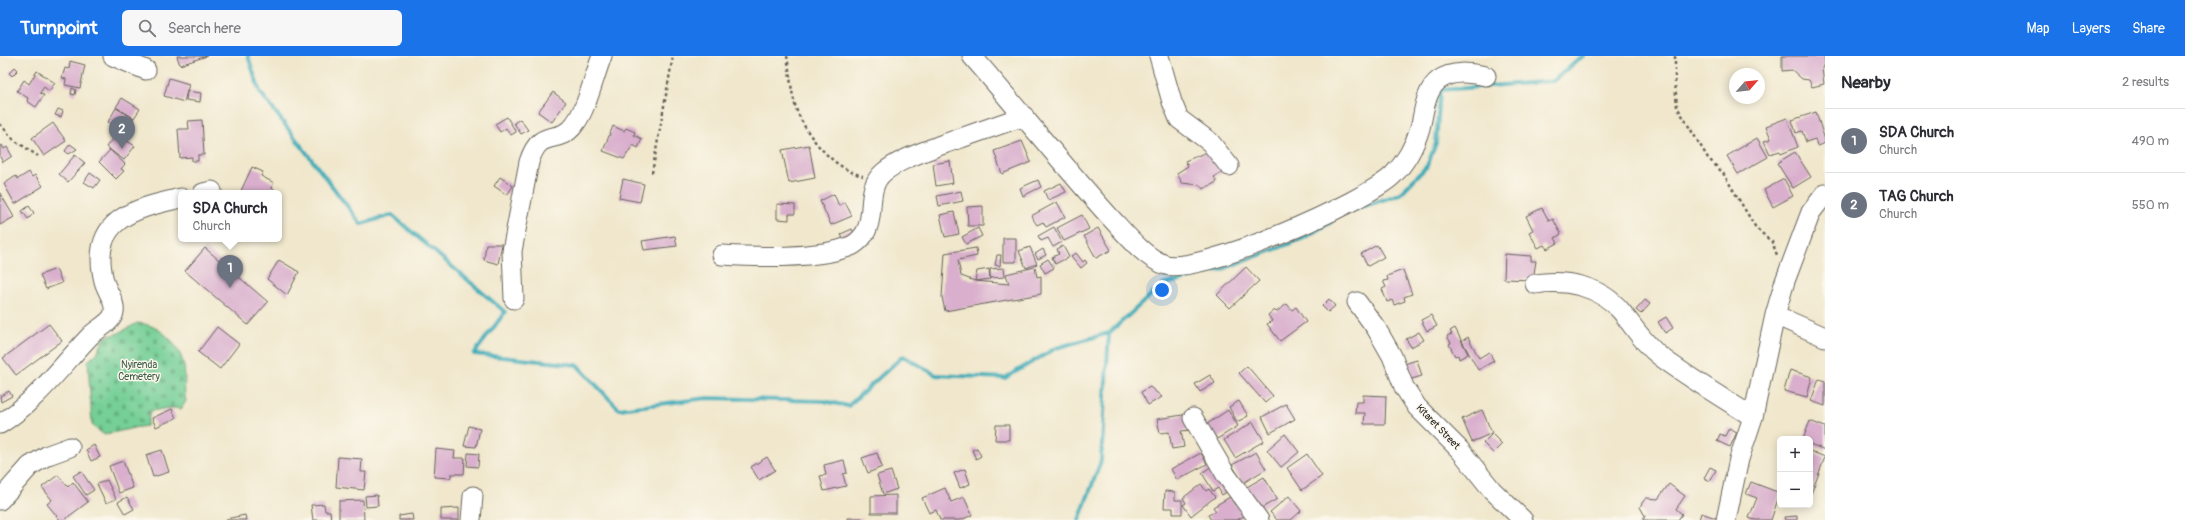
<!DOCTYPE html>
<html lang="en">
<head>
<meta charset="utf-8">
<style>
  body { margin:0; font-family:Pangolin,sans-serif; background:#f7f7f7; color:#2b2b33 }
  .controls { position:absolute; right:12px; bottom:12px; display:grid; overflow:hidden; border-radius:6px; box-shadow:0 2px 10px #0003 }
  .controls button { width:36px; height:36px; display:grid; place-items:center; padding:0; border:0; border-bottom:1px solid #e1e1e2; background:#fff; color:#2b2b33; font:20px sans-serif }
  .compass { position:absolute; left:1729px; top:12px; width:36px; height:36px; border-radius:50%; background:#fff; box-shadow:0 2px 10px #0003; rotate:62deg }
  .you { position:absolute; left:1162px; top:234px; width:14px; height:14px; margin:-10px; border:3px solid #fff; border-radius:50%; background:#1a73e8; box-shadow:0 0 0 6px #1a73e833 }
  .badge { display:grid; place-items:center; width:26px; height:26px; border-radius:50%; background:#1a73e8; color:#fff; font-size:13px; font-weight:700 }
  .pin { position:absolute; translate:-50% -33px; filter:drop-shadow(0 1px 2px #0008) }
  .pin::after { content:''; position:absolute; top:21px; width:14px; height:12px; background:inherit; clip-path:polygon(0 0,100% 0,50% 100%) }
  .popup { position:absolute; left:178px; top:134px; width:104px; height:52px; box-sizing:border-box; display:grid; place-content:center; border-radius:6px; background:#fff; filter:drop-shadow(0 1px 3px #0005); font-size:13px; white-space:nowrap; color:#7c7c81 }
  .popup b { font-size:15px; color:#2b2b33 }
  .popup::after { content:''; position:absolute; left:50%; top:100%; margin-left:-8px; border:8px solid transparent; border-top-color:#fff }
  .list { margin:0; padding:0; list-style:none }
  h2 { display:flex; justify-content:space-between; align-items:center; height:52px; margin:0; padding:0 16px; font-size:17px }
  h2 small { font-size:13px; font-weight:400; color:#7c7c81 }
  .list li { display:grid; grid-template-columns:26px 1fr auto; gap:12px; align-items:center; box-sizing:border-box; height:64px; padding:0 16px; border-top:1px solid #e1e1e2 }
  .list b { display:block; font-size:15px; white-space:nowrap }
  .list p { margin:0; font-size:13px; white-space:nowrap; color:#7c7c81 }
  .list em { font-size:13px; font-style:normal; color:#7c7c81 }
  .icon { flex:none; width:22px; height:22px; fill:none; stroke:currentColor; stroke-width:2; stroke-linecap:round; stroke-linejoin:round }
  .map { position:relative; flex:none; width:1825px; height:464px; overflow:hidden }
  header { display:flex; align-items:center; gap:24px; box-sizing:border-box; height:56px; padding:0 20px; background:#1a73e8; color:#fff }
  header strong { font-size:19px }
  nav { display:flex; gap:22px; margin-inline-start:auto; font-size:14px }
  .search { width:280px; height:36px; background:#f7f7f7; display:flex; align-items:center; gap:10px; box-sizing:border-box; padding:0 14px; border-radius:6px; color:#7c7c81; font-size:15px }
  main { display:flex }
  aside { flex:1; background:#fff }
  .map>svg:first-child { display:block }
</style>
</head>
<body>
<header>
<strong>Turnpoint</strong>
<div class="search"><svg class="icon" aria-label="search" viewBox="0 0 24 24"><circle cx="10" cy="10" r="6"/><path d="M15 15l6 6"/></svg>Search here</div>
<nav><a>Map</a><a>Layers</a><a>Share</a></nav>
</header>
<main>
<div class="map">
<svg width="1825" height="464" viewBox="0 0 1825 464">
  <defs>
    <pattern id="cemetery-stones" width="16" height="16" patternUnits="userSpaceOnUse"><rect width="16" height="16" fill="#75cf96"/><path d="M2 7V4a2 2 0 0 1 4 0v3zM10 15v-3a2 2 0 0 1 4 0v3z" fill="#65b181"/></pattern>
  </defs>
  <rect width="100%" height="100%" fill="#fbf7ec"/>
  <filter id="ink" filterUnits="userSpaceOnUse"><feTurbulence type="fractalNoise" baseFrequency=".025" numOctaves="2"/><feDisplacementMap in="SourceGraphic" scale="8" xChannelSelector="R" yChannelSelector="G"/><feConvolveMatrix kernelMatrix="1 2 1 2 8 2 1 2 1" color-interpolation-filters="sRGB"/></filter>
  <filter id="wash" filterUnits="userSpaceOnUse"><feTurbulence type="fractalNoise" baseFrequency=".012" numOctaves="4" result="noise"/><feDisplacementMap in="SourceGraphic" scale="16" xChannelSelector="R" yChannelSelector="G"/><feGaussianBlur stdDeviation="0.9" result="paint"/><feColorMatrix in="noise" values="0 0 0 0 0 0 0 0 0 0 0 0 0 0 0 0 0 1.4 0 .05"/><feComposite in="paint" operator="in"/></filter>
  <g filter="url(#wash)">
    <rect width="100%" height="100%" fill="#f0e7cc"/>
    <path fill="url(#cemetery-stones)" stroke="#487659" d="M137,267c23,1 43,21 47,44 2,11 -1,23 2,34l-5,8c-11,-3 -20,1 -31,2l-3,15c-16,1 -28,7 -44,8l-11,-9 -4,-64 9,-8 8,-16 14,-4z"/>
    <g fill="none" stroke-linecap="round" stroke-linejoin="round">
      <path stroke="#3babb8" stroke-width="4" d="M248,0l12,36 101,132 31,-9 113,97 -31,42 103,11 42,44 88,-11 117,3 24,5 55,-50 33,19 69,3 51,-30 53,-15
        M1356,153l44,-15 27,-28 9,-23 4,-53 113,-9 30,-25
        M1079,464l22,-59 8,-128 53,-48 61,-16 79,-30 29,-17"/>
    </g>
    <g id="blocks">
      <path fill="#d9afcd" d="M177,0h30l-27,9z
        M1782,0h42l1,6 -3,6 2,16 -12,3 -3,-7 -7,-1 -10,-9 -10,1z
        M70,5l15,4 -5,23 -15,-3 1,-6 -4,-1 3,-10 4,1z
        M15,11l3,3 -6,6 -3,-3z
        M37,15l18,12 -6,8 -5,-4 -4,6 4,2 -8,12 -9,-6 1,-3 -11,-7 7,-11 5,4z
        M169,22l20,6 -5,18 -20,-6z
        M72,32l4,2 -1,5 -4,-1z
        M187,35l14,2 -1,9 -14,-2z
        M553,36l13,10 -14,20 -14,-10z
        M122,42l18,11 -6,9 -18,-11z
        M116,52l18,11 -8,14 -18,-11z
        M58,53l5,2 -2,6 -6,-2z
        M1816,56l9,28v3l-8,3 -2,-7 -9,3 -4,-11 -6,2 -4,-13z
        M507,61l9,15 -5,3 -5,-7 -6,4 -5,-8z
        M1787,62l11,29 -17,7 -1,-3 -10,3 -6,-13 7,-2 -5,-13z
        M520,63l8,11 -7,4 -7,-11z
        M202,64l2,35h-6v6h-6v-4l-12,1 -2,-29h11l-1,-8z
        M53,67l13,18 -22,15 -12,-18z
        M613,70l11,5 2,-3 9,4 -1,3 8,4 -4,9 -5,-3 -9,14 -21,-8z
        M116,78l19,12 -11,14 -18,-13z
        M1757,82l11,19 -30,17 -11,-18z
        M1022,85l9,21 -29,12 -8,-23z
        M70,88l7,5 -8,5 -4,-3z
        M2,89l2,4 3,-2 5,9 -9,6 -3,-5v-11z
        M809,89l6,33 -26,5 -7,-33z
        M110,94l15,14 -4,5 3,2 -8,8 -17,-17z
        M1209,95l13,22 -8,4 3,5 -14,7 -3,-4 -18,-2 -5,-10 11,-7 -3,-5z
        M1795,96l16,25 -18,11 -16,-25z
        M75,99l10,8 -17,19 -9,-8z
        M950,105l3,22 -17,3 -3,-22z
        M252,111l11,5 -2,4 13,7 -3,5 4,2 -1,3h-34z
        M29,116l3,5 3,-2 8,11 -28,18 -11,-20 12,-8 2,3z
        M90,117l10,7 -6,8 -10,-6z
        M500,121l13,9 -6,9 -13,-9z
        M623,123l21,5 -4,18 -21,-4z
        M1784,123l9,17 -20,11 -9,-17z
        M1038,124l3,7 -18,9 -3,-8z
        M1061,127l5,9 -18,8 -4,-9z
        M961,135l2,10 -24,5 -2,-10z
        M0,137l14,24 -14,8z
        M834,138l5,12 6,-4 7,14 -21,9 -11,-24z
        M1057,146l8,15 -19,10 -3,-5 -6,3 -6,-9z
        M777,148l18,1v9h-6v6l-12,-1z
        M29,150l5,7 -6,6 -6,-8z
        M983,150v20h-15l-1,-19z
        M1542,152l7,13 4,-2 8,15 -6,4 3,5 -11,6 -3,-4 -6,3 -9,-16 4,-2 -7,-14z
        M954,156l5,22 -14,3 -5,-22z
        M1082,159l7,14 -25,12 -7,-13z
        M1054,171l8,15 -9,5 -5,-9 -7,3 -3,-5z
        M978,172l4,8 -16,8 -4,-7z
        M1098,172l13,22 -15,8 -12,-22z
        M852,173l4,8 -12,5 -3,-8z
        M675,180l2,10 -33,4 -2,-9z
        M1003,182h13v24h-13z
        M486,188h16l-4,20 -14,-4z
        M1377,189l7,12 -16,9 -7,-12z
        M1063,190l6,11 -14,7 -3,-7 7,-3 -2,-5z
        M1030,191l7,17 -11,4 -7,-17z
        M205,192l63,54 -20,23 -63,-54z
        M976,192l1,8 -19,4 3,16 14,5 2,-10 12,-2 1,10 -15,2 34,3 -3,-10 29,-7 2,10 4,-1v18l-96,17 -3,-14 3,-44z
        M1043,193l3,6 -8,4 -3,-5z
        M1076,197l7,9 2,-2 2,3 -6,5 -10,-12z
        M1505,198l26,2v5h5l-3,19 -29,-1z
        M997,199h4l-1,11 -5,-1z
        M1048,203l6,9 -9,5 -5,-9z
        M279,204l20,12 -12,23 -20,-16z
        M1246,211l13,14 -29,27 -13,-13z
        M1004,212l1,9 -15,1v-9z
        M56,213l6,14 -16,6 -6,-14z
        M1403,214l9,24 -8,3 1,4 -11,4 -2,-5 -5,2 -5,-13 4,-2 -3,-6 5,-1 -1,-4z
        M1329,243l6,7 -7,6 -6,-6z
        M1645,244l5,4 -9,10 -5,-4z
        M1287,248l5,6 4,-3 10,15 -26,19 -13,-17 5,-3 -4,-6 6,-5 2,2z
        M1431,259l6,11 -10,5 -6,-11z
        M1666,261l7,11 -8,5 -7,-11z
        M49,268l13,17 -46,34 -13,-17z
        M217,271l22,17 -19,25 -22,-17z
        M1455,272l13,26 -9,5 -1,-4 -3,1 -6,-12 2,-1 -4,-7 5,-2 -2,-3z
        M1419,276l5,8 -13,7 -5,-8z
        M1468,281l11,21 10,-6 5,9 -16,9 -16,-29z
        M1417,304l5,16 -14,4 -4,-16z
        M1247,310l26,30 -8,7 -26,-30z
        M1790,314l22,7 -5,20 -23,-6z
        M1210,319l5,8 -15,9 -5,-8z
        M1819,323l6,2v25l-14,-5z
        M1150,331l12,10 -14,8 -7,-13z
        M9,335l3,5 -11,6 -1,-6z
        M1363,339l23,1 -1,28h-21l1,-11h-10l1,-11h7z
        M1239,345l9,15 -11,6 -8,-15z
        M1286,348l9,15 -25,14 -8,-16z
        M172,353l4,9 -20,9 -4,-9z
        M1228,354l10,16 -21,13 -10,-15z
        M1482,354l10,23 -20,9 -10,-23z
        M1189,358l3,16 -11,1 3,16 -12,2 -3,-17 -9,1 -3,-14z
        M1810,365l15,6v23l-15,-6v-5h-7z
        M1253,366l11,19 -29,17 -11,-18z
        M996,369h13v15h-14z
        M469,370l11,3 -4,18 -12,-1z
        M1729,372l8,4 -7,15 -13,-6 3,-7 5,2z
        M1285,378l14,18 -18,15 -14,-17z
        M1492,378l10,10 -9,9 -10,-10z
        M94,389l6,12 -9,4 -5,-11z
        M977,392l4,8 -5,3 -4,-9z
        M436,393l19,2 -1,7h11l-1,16h-13v4l-17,-1z
        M162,394l7,22 -16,5 -7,-22z
        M1810,395l15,6 -14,37h-1z
        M1256,396l10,17 -23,14 -11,-18z
        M468,397l11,1 -1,13 -11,-1z
        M877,397l5,14 -14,6 -6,-15z
        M1201,397l6,11 -30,16 -6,-11z
        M1307,398l15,22 -20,14 -15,-22z
        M338,401l24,2 -1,13h5l-2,18 -28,-3z
        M767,401l8,13 -16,10 -8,-13z
        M844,404l3,13 -4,1 3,12 -22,5 -4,-15 6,-1 -2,-10z
        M123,405l10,27 -14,5 -10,-27z
        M1212,410l16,25 -6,4 -4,-7 -5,3 -11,-18z
        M1710,411l6,3 -6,11 -6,-3z
        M965,413l5,15 -10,4 -6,-15z
        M81,415l13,19 -8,5 -13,-19z
        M891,415l6,18 -14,5 -6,-19z
        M58,419l10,12 5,-5 15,20 -24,18h-4l-13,-16 5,-4 -10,-13z
        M1264,421l13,22 -17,10 -13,-22z
        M107,424l9,19 -10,4 -9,-19z
        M1751,426l29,11 -9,27h-16l-6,-2 8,-20 -11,-4z
        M1201,428l5,7 3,-2 6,8 -24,19 -8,-11 3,-2 -3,-5z
        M1669,428l16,12 -9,13 6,5 -4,6h-35l2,-4 -5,-9 2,-4 4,-5 12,1z
        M945,432l6,14 13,-5 8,18 -11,5h-21l-4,-10 -7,3 -7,-15z
        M1165,435l10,1v8h7v14h-9v-6h-9z
        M377,439l1,11 -12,1 -1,-11z
        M896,439v18h-25v-17z
        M1289,440l12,15 -10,9h-14l-7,-8z
        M127,441l7,12 -9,5 -7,-12z
        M1230,441l5,8 2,-1 7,12 -7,4h-26l-3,-5 8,-4 -3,-4z
        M363,444l1,20h-25v-19z
        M324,448l1,7h5l1,9h-18l-2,-15z
        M459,452v12h-18v-11z
        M1701,457l18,6v1h-20z
        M412,458l1,6h-14v-4z
        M245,459l1,5h-20v-1z
        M1797,460v4h-12l-1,-3z
        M848,462h14v2h-14z"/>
    </g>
  </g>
  <g filter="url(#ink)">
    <use href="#blocks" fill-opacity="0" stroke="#66635a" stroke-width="1"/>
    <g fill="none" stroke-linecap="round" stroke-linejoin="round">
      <defs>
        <path id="minor" d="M113,0l33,14
          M972,0c46,53 90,108 137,160 16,17 33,39 54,48 31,14 204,-63 230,-89 13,-13 22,-30 27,-47 4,-15 5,-38 19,-48 14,-10 31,-7 47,-4
          M1159,0l13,46 7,17 31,23 19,24
          M203,137l9,-2
          M722,199c33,2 98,4 129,-9 7,-3 15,-12 17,-20 6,-18 -1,-40 16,-54 15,-12 36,-19 54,-26 29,-10 57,-20 86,-30
          M1535,228c31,-5 65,2 86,27 13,16 23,33 40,46 30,22 61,41 92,60
          M514,243l-2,-48 17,-89c12,-37 28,-15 45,-37 13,-16 20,-49 28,-69
          M1357,246l19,26 16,28 12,31 13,20 43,43 32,40 31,30
          M1775,259l50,22
          M1193,362l33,57 33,45
          M0,368c36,-22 62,-59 91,-89 7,-6 22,-14 23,-23 2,-10 -8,-22 -10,-31 -15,-61 28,-72 77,-83
          M0,444l30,-34 18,-11 22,-8
          M471,464l2,-24
          M1726,464l13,-61 14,-42 22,-102 10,-34 26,-69 14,-18"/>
      </defs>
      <use href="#minor" stroke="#66635a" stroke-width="21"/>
      <path stroke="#66635a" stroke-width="2.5" stroke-dasharray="3 3" stroke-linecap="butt" d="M787,0c3,17 4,38 10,55 11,27 37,58 66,65
        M1675,0v27l2,24 31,51 15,15 33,55 16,14 5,13
        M0,68l14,16 24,16
        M652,117l21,-117"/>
      <use href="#minor" stroke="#fff" stroke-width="19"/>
    </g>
  </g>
  <g text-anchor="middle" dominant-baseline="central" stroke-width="3" stroke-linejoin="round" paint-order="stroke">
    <g font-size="10" fill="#3b5b47" stroke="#fbf7ec">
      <text x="139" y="309">Nyirenda<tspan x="139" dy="12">Cemetery</tspan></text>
    </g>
    <g font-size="10" fill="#1c1c1c" stroke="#fbf7ec">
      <text transform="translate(1438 371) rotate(46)">Kitaret Street</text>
    </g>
  </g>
</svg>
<div class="controls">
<button>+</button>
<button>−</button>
</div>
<svg class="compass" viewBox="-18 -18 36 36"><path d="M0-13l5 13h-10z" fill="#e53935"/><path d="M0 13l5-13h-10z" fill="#7c7c81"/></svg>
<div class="you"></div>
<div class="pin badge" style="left:230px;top:232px;background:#6b7280">1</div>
<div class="popup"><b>SDA Church</b>Church</div>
<div class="pin badge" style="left:122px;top:93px;background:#6b7280">2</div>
</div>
<aside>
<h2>Nearby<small>2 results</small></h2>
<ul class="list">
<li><span class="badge" style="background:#6b7280">1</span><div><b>SDA Church</b><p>Church</p></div><em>490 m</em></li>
<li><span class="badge" style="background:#6b7280">2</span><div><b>TAG Church</b><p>Church</p></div><em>550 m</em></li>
</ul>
</aside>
</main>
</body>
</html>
